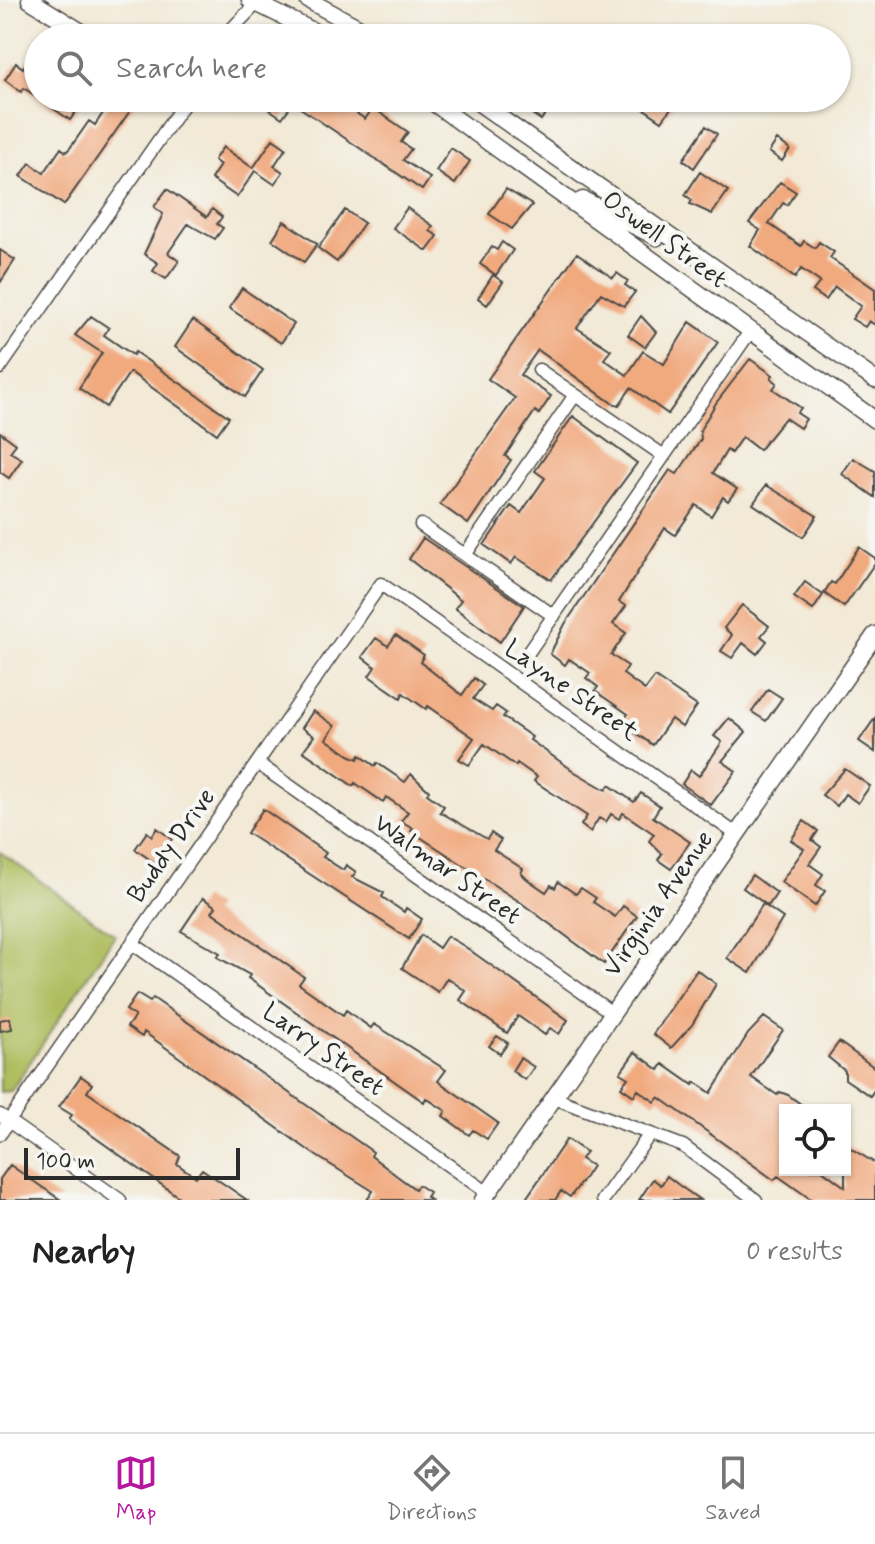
<!DOCTYPE html>
<html lang="en">
<head>
<meta charset="utf-8">
<style>
  body { margin:0; font-family:Mynerve,sans-serif; background:#f2f2f2; color:#222 }
  .controls { position:absolute; right:24px; bottom:24px; display:grid; overflow:hidden; border-radius:0px; box-shadow:0 2px 6px #0004 }
  .controls button { width:72px; height:72px; display:grid; place-items:center; padding:0; border:0; border-bottom:2px solid #e0e0e0; background:#fff; color:#222; font:40px sans-serif }
  .scale { position:absolute; left:24px; bottom:20px; width:216px; box-sizing:border-box; padding-left:8px; border:4px solid #2b2b2b; border-top:0; font-size:22px; line-height:28px; white-space:nowrap; color:#2b2b2b; -webkit-text-stroke:6px #f6f6f2; paint-order:stroke }
  .list { margin:0; padding:0; list-style:none }
  h2 { display:flex; justify-content:space-between; align-items:center; height:104px; margin:0; padding:0 32px; font-size:34px }
  h2 small { font-size:26px; font-weight:400; color:#767676 }
  .icon { flex:none; width:44px; height:44px; fill:none; stroke:currentColor; stroke-width:2; stroke-linecap:round; stroke-linejoin:round }
  .map { position:relative; flex:none; width:875px; height:1200px; overflow:hidden }
  .search { position:absolute; background:#fff; box-shadow:0 2px 6px #0004; left:24px; right:24px; top:24px; height:88px; display:flex; align-items:center; gap:20px; box-sizing:border-box; padding:0 28px; border-radius:44px; color:#767676; font-size:30px }
  .sheet { height:232px; background:#fff }
  nav { display:flex; justify-content:space-around; align-items:center; box-sizing:border-box; height:112px; border-top:2px solid #e0e0e0; background:#fff; font-size:22px; color:#767676 }
  nav a { display:grid; justify-items:center; gap:4px }
  nav .on { color:#b5179e }
  .map>svg:first-child { display:block }
</style>
</head>
<body>
<div class="map">
<svg width="875" height="1200" viewBox="0 0 875 1200">
  <rect width="100%" height="100%" fill="#f6f6f2"/>
  <filter id="ink" filterUnits="userSpaceOnUse"><feTurbulence type="fractalNoise" baseFrequency=".0125" numOctaves="2"/><feDisplacementMap in="SourceGraphic" scale="16" xChannelSelector="R" yChannelSelector="G"/><feConvolveMatrix kernelMatrix="1 2 1 2 8 2 1 2 1" color-interpolation-filters="sRGB"/></filter>
  <filter id="wash" filterUnits="userSpaceOnUse"><feTurbulence type="fractalNoise" baseFrequency=".006" numOctaves="4" result="noise"/><feDisplacementMap in="SourceGraphic" scale="32" xChannelSelector="R" yChannelSelector="G"/><feGaussianBlur stdDeviation="1.8" result="paint"/><feColorMatrix in="noise" values="0 0 0 0 0 0 0 0 0 0 0 0 0 0 0 0 0 1.4 0 .05"/><feComposite in="paint" operator="in"/></filter>
  <g filter="url(#wash)">
    <rect width="100%" height="100%" fill="#f2e9d6"/>
    <path fill="#afbd5f" stroke="#6d7445" stroke-width="2" d="M0,852l115,83 -104,156 -11,1z"/>
    <g id="blocks">
      <path fill="#f1a97e" d="M38,45v53h31l11,8 -10,14 -46,-32 -3,4 -16,-12 11,-17 7,5z
        M113,98h26l-75,107 -43,-29 9,-13 14,10 17,-25 5,4 4,-4 19,-27 6,4z
        M253,98h96l-5,7 21,14 8,-11 35,24 -7,10 10,7 -8,11 27,18 -8,12 -129,-87 -11,15z
        M524,98h32l-15,22 -22,-15z
        M628,98h50l-16,23z
        M706,126l11,8 -23,34 -11,-8z
        M273,139l13,9 -12,18 9,6 -9,12 -19,-13 -18,26 -26,-18 9,-14 -6,-5 9,-13 30,21z
        M777,140l13,9 -8,12 -13,-9z
        M451,148l19,13 -15,23 -19,-13z
        M700,172l28,19 -16,23 -22,-10 2,-4 -7,-5z
        M780,182l16,10 -9,13 -4,-2 -14,21 32,22 3,-5 11,7 4,-6 15,10 -4,6 45,31v36l-6,-4 -4,6 -13,-8 9,-13 -26,-19 -9,13 -13,-9 7,-9 -19,-13 -6,9 -45,-32 10,-16 -11,-7z
        M167,189l40,28 5,-8 10,8 -5,7 6,4 -8,11 -27,-15 -20,29 11,8 -13,18 -13,-8 5,-8 -14,-9 19,-40 -9,-7z
        M506,189l26,16 -20,24 -23,-15z
        M407,208l26,18 -3,5 8,5 -11,15 -34,-23z
        M345,210l19,13 -27,39 -19,-14z
        M284,221l33,23 -13,18 -32,-22z
        M502,242l11,8 -17,25 -16,-11 12,-17 5,3z
        M0,250l15,10 -15,23z
        M577,253l36,25 4,-5 11,8 -3,4 10,7 -11,14 -23,-13 -24,35 34,22 -7,9 23,16 16,-24 21,13 26,-42 28,20 -50,72 -37,-26 -12,17 -7,-2 -74,-53 -18,25 31,21 -12,18 -4,-3 -30,45 6,4 -43,64 -28,-20 75,-106 -27,-19z
        M493,275l10,7 -16,23 -9,-7z
        M242,288l52,36 -13,19 -52,-35z
        M91,316l18,12 -5,7 29,20 2,-3 94,65 -12,17 -87,-62 -24,35 -27,-19 23,-35 -27,-18z
        M641,316l15,16 -11,15 -17,-12z
        M193,320l70,50 -18,27 -70,-50z
        M750,359l23,16 -2,3 6,5 -4,6 28,19 -4,5 9,6 -6,9 -15,-10 -26,32 -17,-13 -11,16 -4,-3 -14,23 24,16 -9,12 -5,-4 -12,19 -15,-11 -21,30 -10,-7 -46,74 7,4 -13,18 13,9 -15,22 17,11 -5,8 22,16 10,-13 42,29 -15,21 -11,-8 -18,26 -32,-22 7,-9 -33,-23 3,-4 -12,-9 4,-5 -21,-14 -4,6 -15,-11 15,-30 105,-154 7,4 24,-35 -1,-9 16,-27z
        M573,416l64,47 -86,117 -35,-23 -5,7 -27,-19 27,-39 10,7 24,-35 -10,-7z
        M0,432l16,12 -6,8 12,7 -13,19 -9,-6z
        M853,458l22,13v26l-33,-23z
        M766,485l51,31 -14,21 -50,-33z
        M423,538l101,68 -24,36 -45,-34 6,-8 -52,-41z
        M859,547l16,11v5l-31,44 -20,-14 7,-11 4,2z
        M805,582l18,13 -10,15 -19,-13z
        M742,605l27,21 -8,10 6,5 -10,13 -14,-11 -11,15 -11,-7 11,-16 -8,-7z
        M396,635l28,20 -4,7 42,33 12,-17 9,7 -10,14 19,12 4,-5 10,7 -3,4 29,20 -2,3 45,32 31,18 3,-5 25,17 7,-9 19,13 -7,11 37,25 -19,27 -13,-9 4,-6 -13,-13 5,-7 -31,-21 -4,6 -8,-5 -5,8 -7,-4 -9,14 -9,-7 6,-9 -53,-35 3,-4 -20,-14 -1,3 -32,-22 -15,21 -10,-6 15,-21 -46,-32 -2,3 -23,-16 -2,5 -32,-22 6,-9 -13,-10 14,-19 12,8z
        M768,689l14,9 -16,23 -14,-9z
        M313,711l22,15 -9,13 23,16 9,4 2,-4 15,11 2,-3 28,19 6,-8 18,17 -2,3 17,12 -4,6 47,27 4,-6 10,7 -7,10 29,19 -2,4 6,6 19,13 5,-7 4,3 3,-6 18,12 5,-6 15,10 -3,4 22,15 8,-11 14,10 -33,48 -84,-62 -109,-71 2,-3 -12,-7 7,-9 -22,-15 -3,5 -28,-19 -2,3 -50,-35 11,-15 -12,-8z
        M729,718l17,14 -24,29 14,10 -25,34 -29,-21 9,-14 8,6 23,-34 -8,-6z
        M875,718v34l-16,-11z
        M845,769l25,17 -12,17 -13,-9 -8,12 -15,-11z
        M263,809l63,44 -3,4 20,13 3,-5 10,7 -4,5 32,16 -2,4 22,15 2,-4 16,11 -13,20 -162,-106z
        M804,821l14,10 -6,9 9,7 -12,17 14,10 -7,11 9,6 -10,15 -34,-24 23,-33 -13,-9z
        M157,828l15,11 -17,24 -20,-14 12,-17 5,4z
        M752,875l25,18 -9,13 -25,-18z
        M203,898l13,9 -4,5 92,65 -5,7 44,31 3,-5 25,18 3,-4 72,46 -8,11 60,42 -11,16 -14,-9 -4,5 -26,-19 3,-5 -20,-13 -2,4 -176,-124 2,-3 -33,-18 3,-4 -39,-22z
        M763,904l20,14 -33,55 -23,-15z
        M421,935l18,13 8,-12 17,10 104,74 -9,14 -9,-6 -5,7 -27,-19 -11,17 -47,-33 6,-9 -19,-13 -9,14 -36,-24z
        M697,970l19,14 -24,41 -21,23 -18,-14z
        M137,994l13,8 3,-4 122,85 98,69 -2,4 26,20 18,13 3,-4 11,7 -3,5 5,3h-64l6,-9 -58,-36 -171,-123 -2,5 -15,-10 8,-11 -9,-6z
        M764,1017l19,13 -32,47 26,18 3,-3 8,3 21,15h-24v60h37l23,17v-42l30,18v37h-63l-34,-24 -4,4 -115,-83 -4,5 -17,-12 -4,6 -13,-9 7,-9 -8,-5 15,-21 24,18 4,-6 30,21 2,-3 16,11 37,-59z
        M10,1018l2,11 -12,2v-11z
        M497,1036l11,7 -8,11 -11,-8z
        M839,1042l36,26v21l-5,7 -25,-17v-8l-17,-14z
        M520,1058l14,9 -9,13 -13,-9z
        M81,1076l11,8 -5,8 93,64 -3,8 19,13 6,-8 45,31h-64l-114,-81 3,-4 -13,-8z
        M567,1139l19,13 -5,7 11,7 -9,14 -13,17 -9,-6 -6,9h-30z
        M10,1165l29,20 22,15h-61v-21z
        M667,1176l13,10 20,14h-61l14,-21 8,6z"/>
    </g>
  </g>
  <g filter="url(#ink)">
    <use href="#blocks" fill-opacity="0" stroke="#494845" stroke-width="2"/>
    <g fill="none" stroke-linecap="round" stroke-linejoin="round">
      <defs>
        <path id="street" d="M223,38l34,-35
          M0,368l188,-270
          M539,370l125,86
          M421,525l133,91
          M465,555l110,-160
          M523,660l226,-327
          M257,763l355,250
          M132,943l356,250
          M554,1098l129,48 73,54
          M0,1115l120,85
          M0,1134l381,-550 355,250
          M603,1200l47,-66"/>
        <path id="secondary" d="M30,0l61,38
          M250,0l77,38
          M308,0l70,38
          M427,98l448,322
          M472,98l403,282
          M575,204l8,-4 74,37
          M483,1200l392,-565"/>
      </defs>
      <use href="#street" stroke="#494845" stroke-width="15"/>
      <use href="#secondary" stroke="#494845" stroke-width="19"/>
      <use href="#street" stroke="#fff" stroke-width="12"/>
      <use href="#secondary" stroke="#fff" stroke-width="16"/>
    </g>
  </g>
  <g text-anchor="middle" dominant-baseline="central" stroke-width="8" stroke-linejoin="round" paint-order="stroke">
    <g font-size="26" fill="#2b2b2b" stroke="#f6f6f2">
      <text transform="translate(664 240) rotate(36)">Oswell Street</text>
      <text transform="translate(571 691) rotate(35)">Layne Street</text>
      <text transform="translate(172 846) rotate(-55)">Buddy Drive</text>
      <text transform="translate(447 870) rotate(35)">Walmar Street</text>
      <text transform="translate(659 904) rotate(-55)">Virginia Avenue</text>
      <text transform="translate(323 1050) rotate(35)">Larry Street</text>
    </g>
  </g>
</svg>
<div class="controls">
<button><svg class="icon" aria-label="locate" viewBox="0 0 24 24"><circle cx="12" cy="12" r="6"/><path d="M12 2v4M12 18v4M2 12h4M18 12h4"/></svg></button>
</div>
<div class="scale">100 m</div>
<div class="search"><svg class="icon" aria-label="search" viewBox="0 0 24 24"><circle cx="10" cy="10" r="6"/><path d="M15 15l6 6"/></svg>Search here</div>
</div>
<section class="sheet">
<h2>Nearby<small>0 results</small></h2>
<ul class="list">
</ul>
</section>
<nav>
<a class="on"><svg class="icon" aria-label="map" viewBox="0 0 24 24"><path d="M3 6l6-2 6 2 6-2v14l-6 2-6-2-6 2zM9 4v14M15 6v14"/></svg>Map</a>
<a><svg class="icon" aria-label="directions" viewBox="0 0 24 24"><path d="M12 3l9 9-9 9-9-9zM9 14v-3h6M13 9l2 2-2 2"/></svg>Directions</a>
<a><svg class="icon" aria-label="saved" viewBox="0 0 24 24"><path d="M7 4h10v16l-5-4-5 4z"/></svg>Saved</a>
</nav>
</body>
</html>
